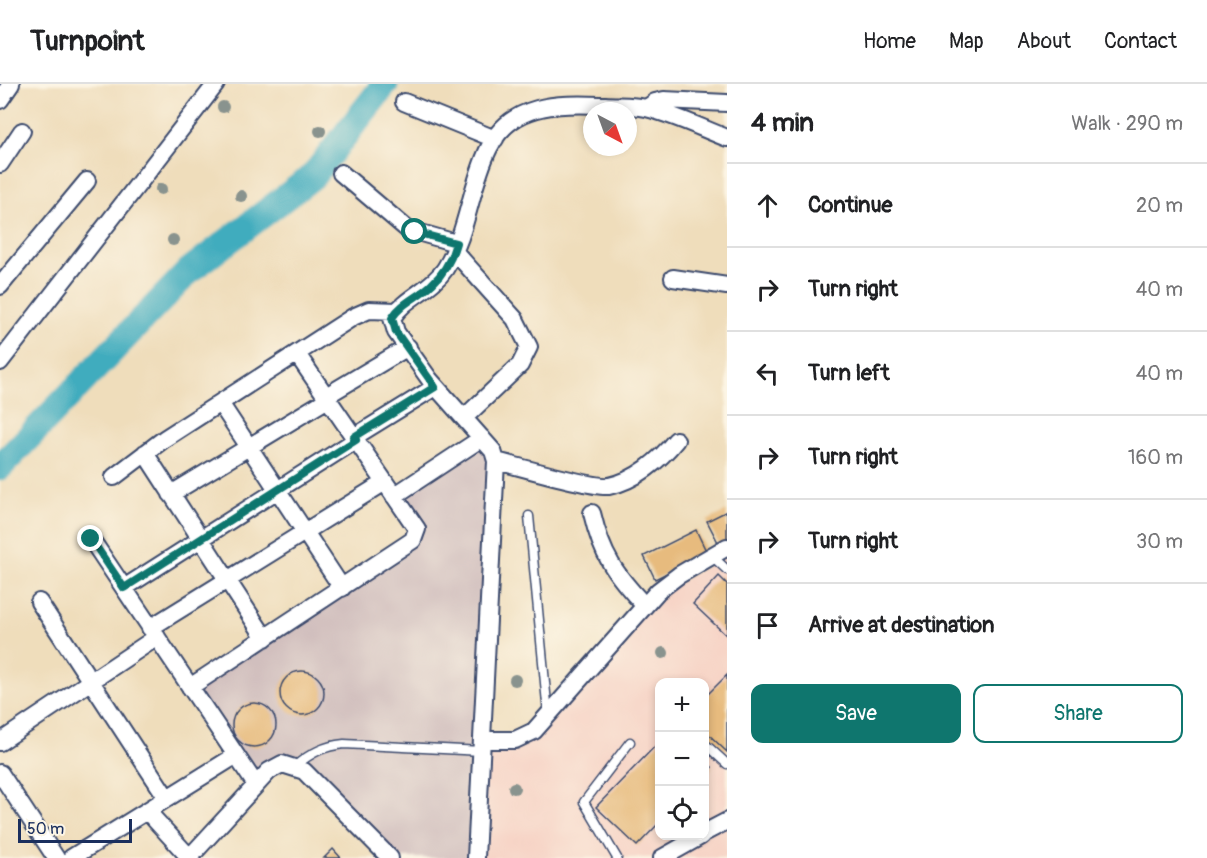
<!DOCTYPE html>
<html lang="en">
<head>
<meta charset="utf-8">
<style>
  body { margin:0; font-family:Pangolin,sans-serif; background:#f2f2f2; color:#202124 }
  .controls { position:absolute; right:18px; bottom:18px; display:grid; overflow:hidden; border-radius:12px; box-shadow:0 3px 9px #0003 }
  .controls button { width:54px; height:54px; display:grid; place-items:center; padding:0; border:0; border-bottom:2px solid #e0e0e0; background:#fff; color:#202124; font:30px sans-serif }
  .compass { position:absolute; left:583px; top:18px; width:54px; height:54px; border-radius:50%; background:#fff; box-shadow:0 3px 9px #0003; rotate:139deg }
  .scale { position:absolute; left:18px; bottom:15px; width:114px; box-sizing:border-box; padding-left:6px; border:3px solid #1b2f5e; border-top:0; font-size:16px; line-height:21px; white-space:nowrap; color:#1b2f5e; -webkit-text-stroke:4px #fcf5e5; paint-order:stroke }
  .stop { position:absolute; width:18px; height:18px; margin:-14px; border:4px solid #0f766e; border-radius:50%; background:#fff }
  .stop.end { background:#0f766e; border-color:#fff; box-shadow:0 2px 6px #0008 }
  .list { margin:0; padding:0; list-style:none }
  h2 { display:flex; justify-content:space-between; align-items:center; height:78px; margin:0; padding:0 24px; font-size:26px }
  h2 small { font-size:20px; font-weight:400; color:#757577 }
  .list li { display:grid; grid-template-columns:39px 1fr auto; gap:18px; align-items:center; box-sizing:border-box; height:84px; padding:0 24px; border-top:2px solid #e0e0e0 }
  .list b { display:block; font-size:22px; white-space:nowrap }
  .list em { font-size:20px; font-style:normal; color:#757577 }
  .actions { display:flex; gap:12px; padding:18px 24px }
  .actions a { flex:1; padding:14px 0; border:2px solid #0f766e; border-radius:12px; text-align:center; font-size:21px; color:#0f766e }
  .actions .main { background:#0f766e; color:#fff }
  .icon { flex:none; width:33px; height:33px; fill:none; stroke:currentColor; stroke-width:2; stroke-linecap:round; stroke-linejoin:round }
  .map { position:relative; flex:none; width:727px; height:774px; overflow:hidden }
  header { display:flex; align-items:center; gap:36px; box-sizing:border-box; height:84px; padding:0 30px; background:#fff; border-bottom:2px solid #e0e0e0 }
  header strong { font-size:28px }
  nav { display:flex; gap:33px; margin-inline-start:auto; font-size:21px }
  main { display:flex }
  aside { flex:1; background:#fff }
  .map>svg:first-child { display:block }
</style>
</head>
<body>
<header>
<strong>Turnpoint</strong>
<nav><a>Home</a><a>Map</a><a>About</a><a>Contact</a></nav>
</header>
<main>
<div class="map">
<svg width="727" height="774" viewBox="0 0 727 774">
  <rect width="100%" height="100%" fill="#fcf5e5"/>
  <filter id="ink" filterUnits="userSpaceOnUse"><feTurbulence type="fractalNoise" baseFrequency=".0167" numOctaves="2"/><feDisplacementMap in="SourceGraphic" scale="12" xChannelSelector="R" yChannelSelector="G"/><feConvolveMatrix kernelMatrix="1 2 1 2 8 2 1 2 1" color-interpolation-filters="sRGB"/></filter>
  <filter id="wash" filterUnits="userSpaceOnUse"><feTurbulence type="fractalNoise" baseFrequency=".008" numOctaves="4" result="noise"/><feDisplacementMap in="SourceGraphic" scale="24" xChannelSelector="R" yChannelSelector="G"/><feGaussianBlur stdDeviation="1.35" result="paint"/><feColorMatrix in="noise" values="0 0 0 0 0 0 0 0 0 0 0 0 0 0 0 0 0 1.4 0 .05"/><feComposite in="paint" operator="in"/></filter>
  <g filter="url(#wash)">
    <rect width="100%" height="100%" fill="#efddbb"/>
    <path fill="#f6d2c4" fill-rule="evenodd" d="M727,470v304h-249l7,-112 33,-3 144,-150zM660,598h44v154h-44z"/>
    <path fill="#d1bfbe" d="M482,357l8,11 -18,406h-77l-100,-95 -39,19 -63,-94 222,-146 -16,-45z"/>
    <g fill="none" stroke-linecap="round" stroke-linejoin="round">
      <path stroke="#3facbe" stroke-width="27" d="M0,383l189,-196 124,-95 72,-92"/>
    </g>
    <g id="blocks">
      <path fill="#e7bb7e" d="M727,427v34l-6,3 -14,-27z
        M696,446l11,23 -52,26 -11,-23z
        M719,492l8,8v52l-34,-32z
        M280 609a22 22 0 1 1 44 0a22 22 0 1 1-44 0Z
        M727,591v77l-23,-22v-32z
        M232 641a22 22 0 1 1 44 0a22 22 0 1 1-44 0Z
        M660,657v81l-23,24 -41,-39z
        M704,677l8,6 -8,8z
        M333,765l8,9h-17z"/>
    </g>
  </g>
  <g filter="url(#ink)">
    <use href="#blocks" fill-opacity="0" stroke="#3b496c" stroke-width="1.5"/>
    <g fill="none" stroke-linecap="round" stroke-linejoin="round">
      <defs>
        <path id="service" d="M529,432l19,198
          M711,471l16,15
          M704,659l23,21
          M295,682c16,-13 29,-20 49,-22l138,7
          M617,774l-33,-56 46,-60"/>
        <path id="minor" d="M0,16l11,-16
          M404,18l91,37
          M647,24l8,-6 9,-2 63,3
          M0,80l22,-33
          M341,89l66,56 49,14
          M454,167l61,68 14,28 -9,18 -55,52
          M673,194l54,8
          M0,202l87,-105
          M0,278l216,-278
          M326,312l82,-49
          M220,319l122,185
          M354,353l81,-50
          M145,369l120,185
          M496,377c22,5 95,27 113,25 26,-5 51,-26 67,-46
          M114,393l50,-38 189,-122 16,-7 28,1
          M171,410l157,-95
          M394,412l88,-58
          M592,429c10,43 23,61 53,93
          M91,455l165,246
          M124,504l232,-148
          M39,518l128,196
          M150,544l235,-146
          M190,603l223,-147 4,-11 -120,-175
          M482,656h33l19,-9 124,-140 21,-16 48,-28
          M0,658l157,-105
          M0,689l56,85
          M147,727l43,47
          M704,749l23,-12
          M71,774l164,-102
          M189,774l80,-87 13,-7 22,7 86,87
          M476,774l20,-397 -3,-10 -63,-71 -34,-48 -4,-14c13,-21 39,-28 53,-49 23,-36 25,-83 44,-121 23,-47 72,-44 116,-43 13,1 28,0 41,3 27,6 55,20 81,30
          M662,774l39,-22"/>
      </defs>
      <use href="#service" stroke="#3b496c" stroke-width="11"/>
      <use href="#minor" stroke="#3b496c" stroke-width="20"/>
      <use href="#service" stroke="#fff" stroke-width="8"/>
      <use href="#minor" stroke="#fff" stroke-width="16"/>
    </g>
    <g fill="#89938e">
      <circle cx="223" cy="23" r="6"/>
      <circle cx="320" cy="47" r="6"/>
      <circle cx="161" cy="105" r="6"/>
      <circle cx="241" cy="112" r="6"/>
      <circle cx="173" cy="156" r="6"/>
      <circle cx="663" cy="569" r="6"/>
      <circle cx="515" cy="596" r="6"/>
      <circle cx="514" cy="704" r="6"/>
    </g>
  </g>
  <g fill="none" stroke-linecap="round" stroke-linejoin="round" filter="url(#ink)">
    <path stroke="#0f766e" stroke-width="8" d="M91,455l33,49 232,-148 -2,-3 81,-50 -39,-55 -4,-14c10,-16 27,-21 40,-34 12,-11 20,-26 24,-41l-41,-11"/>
  </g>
</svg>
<div class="controls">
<button>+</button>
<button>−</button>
<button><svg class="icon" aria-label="locate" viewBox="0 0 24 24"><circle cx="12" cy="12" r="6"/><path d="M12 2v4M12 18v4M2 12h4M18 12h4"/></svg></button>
</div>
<svg class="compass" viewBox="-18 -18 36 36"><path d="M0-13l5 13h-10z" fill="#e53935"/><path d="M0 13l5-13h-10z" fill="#757577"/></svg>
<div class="scale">50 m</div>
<div class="stop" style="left:415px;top:148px"></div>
<div class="stop end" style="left:91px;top:455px"></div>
</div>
<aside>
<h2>4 min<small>Walk · 290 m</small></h2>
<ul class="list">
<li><svg class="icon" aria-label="ahead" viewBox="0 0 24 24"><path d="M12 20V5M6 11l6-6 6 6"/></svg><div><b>Continue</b></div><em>20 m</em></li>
<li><svg class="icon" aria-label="right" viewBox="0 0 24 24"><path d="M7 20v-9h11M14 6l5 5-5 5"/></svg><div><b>Turn right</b></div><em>40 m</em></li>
<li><svg class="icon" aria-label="left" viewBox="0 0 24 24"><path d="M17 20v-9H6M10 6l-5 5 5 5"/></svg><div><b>Turn left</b></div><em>40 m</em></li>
<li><svg class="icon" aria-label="right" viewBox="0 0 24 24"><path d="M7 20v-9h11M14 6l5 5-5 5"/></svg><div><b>Turn right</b></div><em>160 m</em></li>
<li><svg class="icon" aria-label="right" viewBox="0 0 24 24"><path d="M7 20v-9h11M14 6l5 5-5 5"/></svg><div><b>Turn right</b></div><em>30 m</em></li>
<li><svg class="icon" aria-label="arrive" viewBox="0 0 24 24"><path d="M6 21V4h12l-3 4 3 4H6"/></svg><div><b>Arrive at destination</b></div></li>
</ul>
<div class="actions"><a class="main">Save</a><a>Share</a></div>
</aside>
</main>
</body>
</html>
